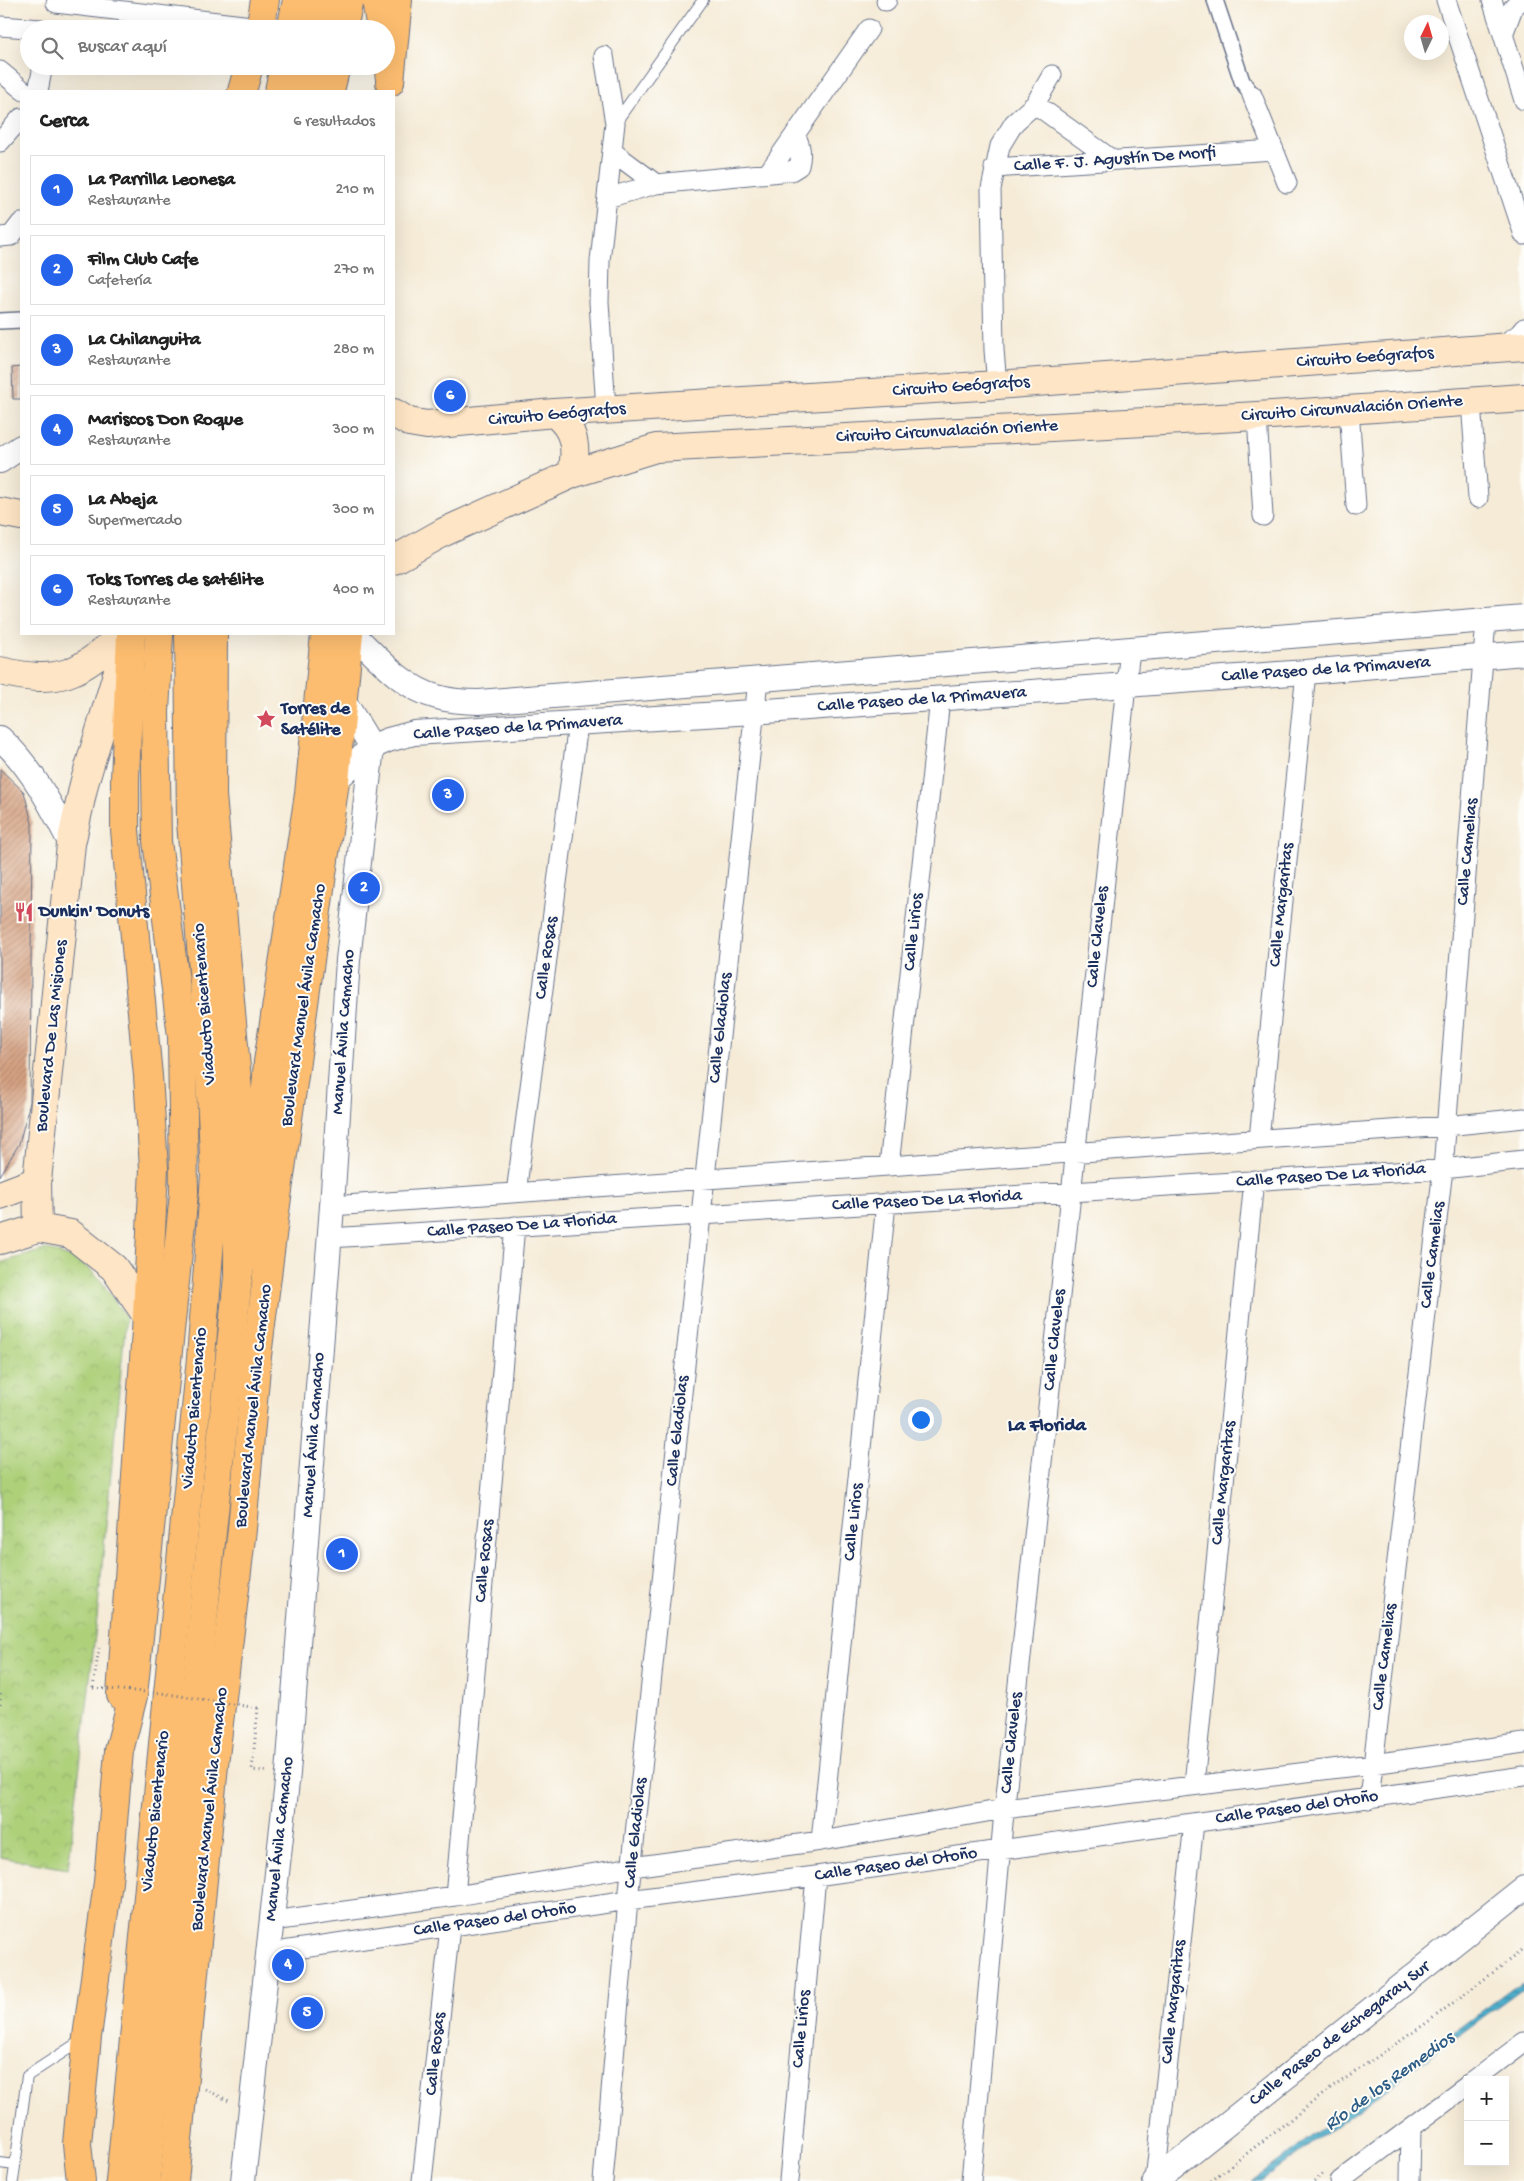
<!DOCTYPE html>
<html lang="es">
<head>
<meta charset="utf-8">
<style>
  body { margin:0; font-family:"Gochi Hand",sans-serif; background:#f6f6f6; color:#222 }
  .controls { position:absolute; right:15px; bottom:15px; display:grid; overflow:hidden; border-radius:0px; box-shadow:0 5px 20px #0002 }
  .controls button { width:45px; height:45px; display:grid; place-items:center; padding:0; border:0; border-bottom:1px solid #e0e0e0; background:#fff; color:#222; font:25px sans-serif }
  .compass { position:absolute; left:1404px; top:15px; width:45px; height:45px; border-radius:50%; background:#fff; box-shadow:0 5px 20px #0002; rotate:5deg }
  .you { position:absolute; left:920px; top:1419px; width:18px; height:18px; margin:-12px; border:4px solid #fff; border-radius:50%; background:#1a73e8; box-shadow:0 0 0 8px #1a73e833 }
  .badge { display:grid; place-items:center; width:32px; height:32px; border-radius:50%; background:#2563eb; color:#fff; font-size:16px; font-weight:700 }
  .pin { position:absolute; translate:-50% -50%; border:2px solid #fff; box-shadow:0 1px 5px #0006 }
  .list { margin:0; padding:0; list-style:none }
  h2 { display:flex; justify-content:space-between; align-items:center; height:65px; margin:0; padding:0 20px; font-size:21px }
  h2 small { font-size:16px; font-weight:400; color:#767676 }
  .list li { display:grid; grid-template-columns:32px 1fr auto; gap:15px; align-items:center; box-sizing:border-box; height:70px; margin:0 10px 10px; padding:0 10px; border:1px solid #e0e0e0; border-radius:0px }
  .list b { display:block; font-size:19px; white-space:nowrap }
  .list p { margin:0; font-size:16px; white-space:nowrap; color:#767676 }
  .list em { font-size:16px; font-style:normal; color:#767676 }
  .icon { flex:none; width:28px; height:28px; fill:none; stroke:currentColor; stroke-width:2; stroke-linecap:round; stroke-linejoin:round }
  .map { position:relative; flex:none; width:1524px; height:2181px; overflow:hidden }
  .search { position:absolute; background:#fff; box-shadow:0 5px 20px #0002; left:20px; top:20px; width:375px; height:55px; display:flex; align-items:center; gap:12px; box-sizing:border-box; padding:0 18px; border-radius:28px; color:#767676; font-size:19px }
  .panel { position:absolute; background:#fff; box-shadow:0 5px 20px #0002; left:20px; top:90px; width:375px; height:545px; border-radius:0px }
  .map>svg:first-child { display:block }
</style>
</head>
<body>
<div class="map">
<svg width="1524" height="2181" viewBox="0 0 1524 2181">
  <defs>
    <pattern id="park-crowns" width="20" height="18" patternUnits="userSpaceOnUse" patternTransform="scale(1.25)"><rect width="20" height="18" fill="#add079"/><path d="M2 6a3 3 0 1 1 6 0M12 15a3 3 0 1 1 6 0" fill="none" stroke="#94b36b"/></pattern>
    <pattern id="water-rules" width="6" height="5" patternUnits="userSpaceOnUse" patternTransform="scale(1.25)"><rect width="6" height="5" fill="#4baecb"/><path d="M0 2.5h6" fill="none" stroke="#3e8ea8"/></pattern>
    <pattern id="building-hatch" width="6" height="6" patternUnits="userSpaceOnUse" patternTransform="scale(1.25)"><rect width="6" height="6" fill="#d6a282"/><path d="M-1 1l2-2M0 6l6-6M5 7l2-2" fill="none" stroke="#ad846e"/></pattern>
  </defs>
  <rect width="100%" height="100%" fill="#fdfcf7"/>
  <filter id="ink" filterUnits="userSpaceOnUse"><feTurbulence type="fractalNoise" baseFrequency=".02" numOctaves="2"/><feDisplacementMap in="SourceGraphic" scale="10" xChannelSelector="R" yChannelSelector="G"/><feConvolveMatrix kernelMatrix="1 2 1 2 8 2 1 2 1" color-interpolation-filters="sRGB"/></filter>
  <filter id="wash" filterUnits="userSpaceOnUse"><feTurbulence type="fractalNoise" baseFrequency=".0096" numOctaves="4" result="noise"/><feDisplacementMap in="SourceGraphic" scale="20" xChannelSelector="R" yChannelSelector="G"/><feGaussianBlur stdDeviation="1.12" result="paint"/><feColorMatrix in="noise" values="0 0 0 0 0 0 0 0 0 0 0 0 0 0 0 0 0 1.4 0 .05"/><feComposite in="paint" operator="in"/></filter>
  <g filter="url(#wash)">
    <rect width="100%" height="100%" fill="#f5ebd7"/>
    <path fill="url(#park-crowns)" stroke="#64806c" d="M47,1249l33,12 19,17 27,40 -29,300 -29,251 -68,-12v-594z"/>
    <path fill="url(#water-rules)" stroke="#336e94" d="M1524,1980v7l-263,194h-10z"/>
    <g id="blocks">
      <path fill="url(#building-hatch)" d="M21,367v32h-8l-1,-31z
        M0,769l24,23 8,31 -2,279 -11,42 -19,32z"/>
    </g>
  </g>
  <g filter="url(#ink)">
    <use href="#blocks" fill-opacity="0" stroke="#677188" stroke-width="1"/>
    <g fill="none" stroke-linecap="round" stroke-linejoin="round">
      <defs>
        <path id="service" d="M616,122l87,-122
          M0,2163l15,2
          M13,2181l14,-105 55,-36"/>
        <path id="pedestrian" d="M1215,0l27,81 10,14
          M0,321l21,-1"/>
        <path id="minor" d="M1446,0l78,235
          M1492,0l32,100
          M886,1l1,-1
          M56,3l204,24
          M0,26l42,3
          M1504,32l9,-24 8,-8
          M604,56l11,67 -15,138 -1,41 7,107
          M0,71l24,20
          M38,91l5,-25
          M1252,95l35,88
          M1035,104l76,55
          M0,142l21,-24
          M613,152l43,32
          M994,168l280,-18
          M768,173l101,-144
          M607,198l49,-14 135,-13 8,-5c3,-12 2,-20 -4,-32
          M0,237l11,-1 10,-13
          M1499,347l20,-13 5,-6
          M997,385l-3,-35 -3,-161 9,-43 14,-23 21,-19 17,-29
          M1471,402l7,96
          M1349,410l7,96
          M1257,416l6,100
          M1259,1139l47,-467
          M889,1166l51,-467
          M516,1193l62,-469
          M332,1206l1114,-80 78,-8
          M329,1238l1114,-69 81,-9
          M1194,1785l60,-605
          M1369,1799l74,-630 43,-549
          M821,1841l65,-638
          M455,1896l60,-670
          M272,1921l183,-25 177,-29 189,-26 183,-32 368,-45 152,-21
          M269,1953l359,-53 188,-24 708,-100
          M1474,2080l50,-38
          M422,2181l28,-254
          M603,2181l25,-281 130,-1220
          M789,2181l27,-305
          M971,2181l32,-358 127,-1174
          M1155,2181l39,-358
          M1340,2181l128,-96
          M1410,2181l1,-53"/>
        <path id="tertiary" d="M0,461l21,-14
          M353,634c24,23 50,54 84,63 14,4 28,5 42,5l1045,-85
          M0,738c32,29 52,69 71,106
          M335,781l37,-34 16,-7 26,-7 339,-21 553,-40 218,-19
          M243,2181l45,-408 44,-567 16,-246 24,-213 -30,-49
          M1155,2181l369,-293"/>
        <path id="secondary" d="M394,413l15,9 18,3 127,-12 443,-28 527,-39
          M554,413c22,16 23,37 18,61
          M0,512l21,4
          M394,560l50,-28 128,-58 84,-26 601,-32 267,-18
          M0,671c60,14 79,4 122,-37
          M0,1195l37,-14
          M38,1228l-1,-47 34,-337 13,-60 42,-140
          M0,1240l38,-12 33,6 43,34 33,48"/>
        <path id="primary" d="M260,29l5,-29
          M390,82l8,-82
          M242,91l7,-25
          M121,1695l26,-379 7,-148 -6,-92 -23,-246v-51l6,-145
          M174,2181l40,-416 28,-236 15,-173 18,-144 60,-431 14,-147"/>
        <path id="trunk" d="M376,0l5,29
          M291,29l6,-29
          M343,29l6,-29
          M386,55l4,23
          M279,91l5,-25
          M330,91l6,-25
          M81,2181l-4,-37 10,-107 21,-155 11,-131 14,-55 51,-503 -2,-157 -25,-195 -2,-129 4,-78
          M146,2181l92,-904v-186l-26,-296 1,-161"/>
        <path id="motorway" d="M318,29l7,-29
          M303,91l6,-25
          M238,1277l21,-99 9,-116 41,-268 16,-160
          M120,2181l81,-823 14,-183 -7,-142 -17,-211 -2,-188"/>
      </defs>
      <use href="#service" stroke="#677188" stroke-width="12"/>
      <use href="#pedestrian" stroke="#677188" stroke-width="18"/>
      <use href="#minor" stroke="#677188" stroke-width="21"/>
      <use href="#tertiary" stroke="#677188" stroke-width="26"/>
      <use href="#secondary" stroke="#677188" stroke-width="30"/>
      <use href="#primary" stroke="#677188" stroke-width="30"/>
      <use href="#trunk" stroke="#677188" stroke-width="30"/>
      <use href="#motorway" stroke="#677188" stroke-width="30"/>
      <path stroke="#677188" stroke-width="3" stroke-dasharray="1 4" stroke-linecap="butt" d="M93,1688l6,-40
        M0,1694v11
        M258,1708l-6,62 17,2
        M205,2089l26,13
        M1211,2181l115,-89 99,-68 99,-75
        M1314,2181l9,-7"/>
      <use href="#service" stroke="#fff" stroke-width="10"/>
      <use href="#pedestrian" stroke="#fff" stroke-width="15"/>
      <use href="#minor" stroke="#fff" stroke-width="19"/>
      <use href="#tertiary" stroke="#fff" stroke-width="24"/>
      <use href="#secondary" stroke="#fee5c5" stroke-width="28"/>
      <use href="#primary" stroke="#fcbd6f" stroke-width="28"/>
      <use href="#trunk" stroke="#fcbd6f" stroke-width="28"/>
      <use href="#motorway" stroke="#fcbd6f" stroke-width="28"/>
      <path stroke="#677188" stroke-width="3" stroke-dasharray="1 4" stroke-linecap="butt" d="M93,1688l68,5 97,15"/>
    </g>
  </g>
  <defs>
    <symbol id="sight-bare" viewBox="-9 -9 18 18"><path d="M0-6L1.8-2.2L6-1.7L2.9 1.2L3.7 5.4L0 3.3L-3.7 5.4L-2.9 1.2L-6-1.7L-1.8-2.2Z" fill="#d1495b" stroke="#fdfcf7" stroke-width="2.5" paint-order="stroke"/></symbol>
    <symbol id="restaurant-bare" viewBox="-9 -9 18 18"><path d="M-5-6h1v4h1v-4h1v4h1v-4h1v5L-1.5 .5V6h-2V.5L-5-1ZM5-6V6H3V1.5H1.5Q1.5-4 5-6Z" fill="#d1495b" stroke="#fdfcf7" stroke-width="2.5" paint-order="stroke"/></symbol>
  </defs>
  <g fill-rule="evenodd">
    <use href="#sight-bare" x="252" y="705" width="28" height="28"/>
    <use href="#restaurant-bare" x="10" y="898" width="28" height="28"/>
  </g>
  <g text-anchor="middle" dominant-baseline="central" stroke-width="4" stroke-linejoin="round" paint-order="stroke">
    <g font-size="18" fill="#1b2f5e" stroke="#fdfcf7">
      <text transform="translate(1115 160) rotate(-4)">Calle F. J. Agustín De Morfi</text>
      <text transform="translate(1365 358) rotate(-4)">Circuito Geógrafos</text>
      <text transform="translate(961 387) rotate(-4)">Circuito Geógrafos</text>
      <text transform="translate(1352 409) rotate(-4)">Circuito Circunvalación Oriente</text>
      <text transform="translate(557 415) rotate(-5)">Circuito Geógrafos</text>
      <text transform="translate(947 432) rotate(-3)">Circuito Circunvalación Oriente</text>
      <text transform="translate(1326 670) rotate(-4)">Calle Paseo de la Primavera</text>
      <text transform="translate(922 700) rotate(-4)">Calle Paseo de la Primavera</text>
      <text transform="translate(518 728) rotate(-4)">Calle Paseo de la Primavera</text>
      <text transform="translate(1468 852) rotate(-85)">Calle Camelias</text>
      <text transform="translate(1282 905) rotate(-84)">Calle Margaritas</text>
      <text transform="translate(914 932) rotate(-84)">Calle Lirios</text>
      <text transform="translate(1098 937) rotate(-84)">Calle Claveles</text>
      <text transform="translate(547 958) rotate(-82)">Calle Rosas</text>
      <text transform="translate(205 1004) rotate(-94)">Viaducto Bicentenario</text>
      <text transform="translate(304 1005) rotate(-82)">Boulevard Manuel Ávila Camacho</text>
      <text transform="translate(721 1028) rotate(-84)">Calle Gladiolas</text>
      <text transform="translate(344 1032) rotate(-86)">Manuel Ávila Camacho</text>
      <text transform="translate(52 1036) rotate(-84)">Boulevard De Las Misiones</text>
      <text transform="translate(1331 1176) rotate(-4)">Calle Paseo De La Florida</text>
      <text transform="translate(927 1201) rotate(-3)">Calle Paseo De La Florida</text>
      <text transform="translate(522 1226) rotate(-4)">Calle Paseo De La Florida</text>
      <text transform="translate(1433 1255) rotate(-83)">Calle Camelias</text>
      <text transform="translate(1055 1340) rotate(-84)">Calle Claveles</text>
      <text transform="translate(254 1406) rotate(-84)">Boulevard Manuel Ávila Camacho</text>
      <text transform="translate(195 1408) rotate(-85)">Viaducto Bicentenario</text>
      <text transform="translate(678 1431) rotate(-84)">Calle Gladiolas</text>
      <text transform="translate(314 1435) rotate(-86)">Manuel Ávila Camacho</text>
      <text transform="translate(1224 1483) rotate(-84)">Calle Margaritas</text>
      <text transform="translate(854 1522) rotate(-84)">Calle Lirios</text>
      <text transform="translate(485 1561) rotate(-85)">Calle Rosas</text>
      <text transform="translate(1385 1657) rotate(-83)">Calle Camelias</text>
      <text transform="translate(1012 1743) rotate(-84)">Calle Claveles</text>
      <text transform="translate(1297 1808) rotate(-8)">Calle Paseo del Otoño</text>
      <text transform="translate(210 1809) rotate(-84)">Boulevard Manuel Ávila Camacho</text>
      <text transform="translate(156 1811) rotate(-84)">Viaducto Bicentenario</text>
      <text transform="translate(636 1833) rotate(-84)">Calle Gladiolas</text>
      <text transform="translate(280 1839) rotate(-84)">Manuel Ávila Camacho</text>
      <text transform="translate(896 1865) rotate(-8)">Calle Paseo del Otoño</text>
      <text transform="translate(495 1920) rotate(-8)">Calle Paseo del Otoño</text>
      <text transform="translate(1174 2002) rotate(-84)">Calle Margaritas</text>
      <text transform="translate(802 2029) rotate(-85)">Calle Lirios</text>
      <text transform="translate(1340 2034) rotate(-38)">Calle Paseo de Echegaray Sur</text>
      <text transform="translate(436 2054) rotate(-84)">Calle Rosas</text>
    </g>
    <g font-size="18" font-weight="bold" fill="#1b2f5e" stroke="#fdfcf7" text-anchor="start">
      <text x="281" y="709">Torres de<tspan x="281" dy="21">Satélite</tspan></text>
      <text x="39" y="912">Dunkin' Donuts</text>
    </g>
    <g font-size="19" font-weight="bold" fill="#1b2f5e" stroke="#fdfcf7">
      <text x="1047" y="1426">La Florida</text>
    </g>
    <g font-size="19" font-style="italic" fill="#2c5b84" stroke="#fdfcf7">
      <text transform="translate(1390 2082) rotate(-36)">Río de los Remedios</text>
    </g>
  </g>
</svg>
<div class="controls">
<button>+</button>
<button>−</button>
</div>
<svg class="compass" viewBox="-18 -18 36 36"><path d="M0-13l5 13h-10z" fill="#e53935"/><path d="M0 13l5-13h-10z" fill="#767676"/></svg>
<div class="you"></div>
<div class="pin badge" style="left:342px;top:1554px">1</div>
<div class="pin badge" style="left:364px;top:888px">2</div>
<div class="pin badge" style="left:448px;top:795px">3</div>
<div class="pin badge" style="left:288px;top:1965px">4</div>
<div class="pin badge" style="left:307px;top:2013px">5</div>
<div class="pin badge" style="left:450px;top:396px">6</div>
<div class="search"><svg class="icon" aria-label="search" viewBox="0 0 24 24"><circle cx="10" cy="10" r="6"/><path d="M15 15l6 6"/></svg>Buscar aquí</div>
<section class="panel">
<h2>Cerca<small>6 resultados</small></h2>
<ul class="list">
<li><span class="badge">1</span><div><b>La Parrilla Leonesa</b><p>Restaurante</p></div><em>210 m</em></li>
<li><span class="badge">2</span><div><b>Film Club Cafe</b><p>Cafetería</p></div><em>270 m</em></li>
<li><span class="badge">3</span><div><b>La Chilanguita</b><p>Restaurante</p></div><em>280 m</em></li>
<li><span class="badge">4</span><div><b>Mariscos Don Roque</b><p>Restaurante</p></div><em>300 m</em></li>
<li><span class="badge">5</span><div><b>La Abeja</b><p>Supermercado</p></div><em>300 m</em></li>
<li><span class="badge">6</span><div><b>Toks Torres de satélite</b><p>Restaurante</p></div><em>400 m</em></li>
</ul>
</section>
</div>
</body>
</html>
